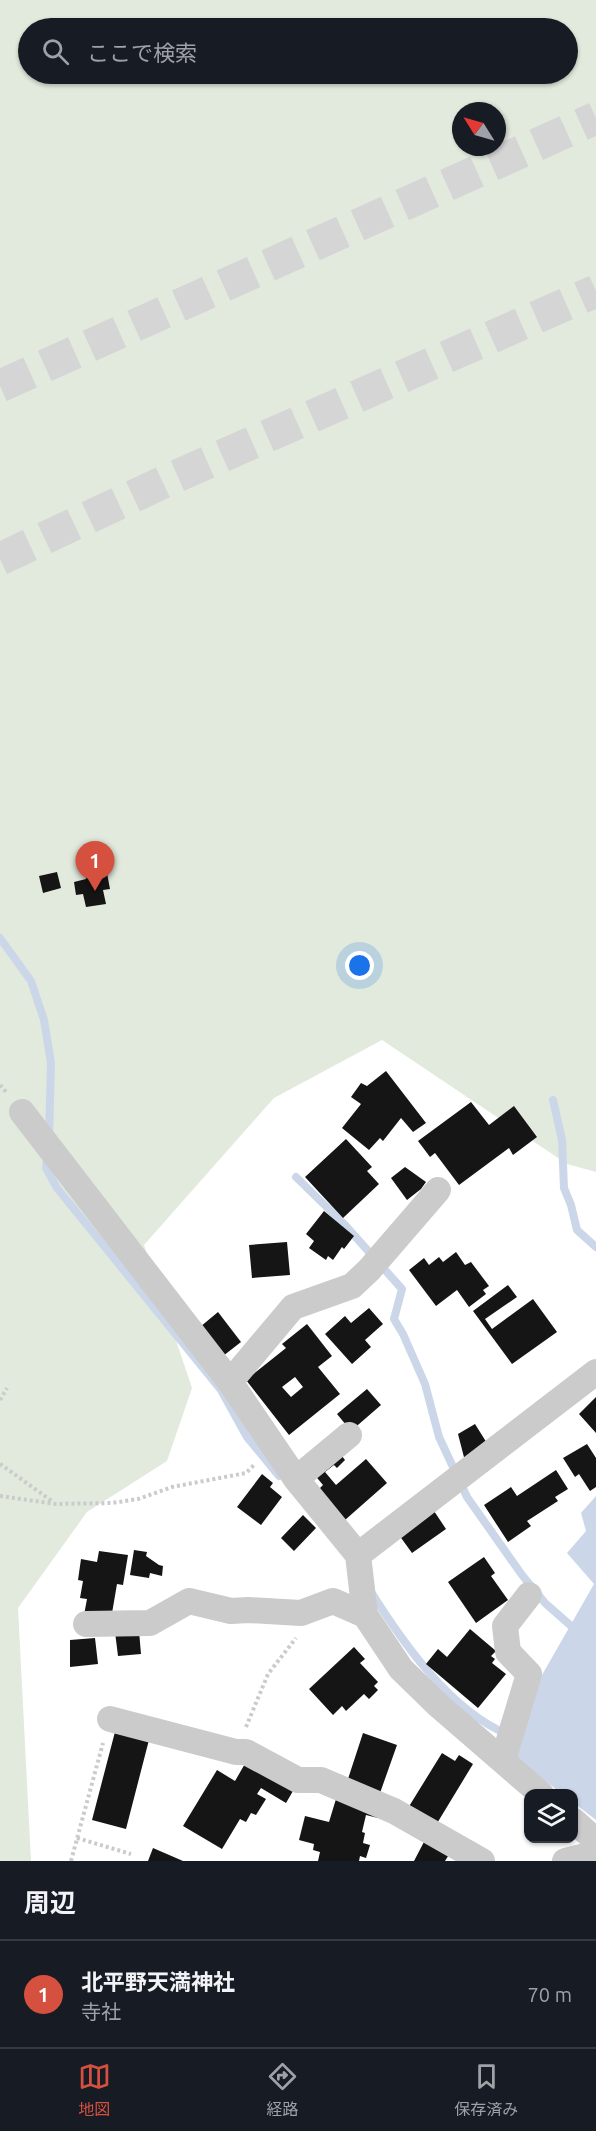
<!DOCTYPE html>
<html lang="ja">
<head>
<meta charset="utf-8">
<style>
  body { margin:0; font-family:Ubuntu,"Noto Sans JP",sans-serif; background:#20242c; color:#f1f3f6 }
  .controls { position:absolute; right:18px; bottom:18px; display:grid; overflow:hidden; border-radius:12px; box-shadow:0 2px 4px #0004 }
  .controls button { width:54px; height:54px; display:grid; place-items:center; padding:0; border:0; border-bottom:2px solid #363941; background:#171b24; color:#f1f3f6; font:30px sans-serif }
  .compass { position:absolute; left:452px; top:102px; width:54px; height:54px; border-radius:50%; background:#171b24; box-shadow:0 2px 4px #0004; rotate:307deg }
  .you { position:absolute; left:360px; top:966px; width:21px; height:21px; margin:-15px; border:4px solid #fff; border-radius:50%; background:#1a73e8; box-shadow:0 0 0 9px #1a73e833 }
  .badge { display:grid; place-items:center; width:39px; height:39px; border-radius:50%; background:#d6503f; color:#fff; font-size:20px; font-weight:700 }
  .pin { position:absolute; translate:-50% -50px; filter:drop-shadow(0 2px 3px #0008) }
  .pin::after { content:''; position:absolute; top:32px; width:21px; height:18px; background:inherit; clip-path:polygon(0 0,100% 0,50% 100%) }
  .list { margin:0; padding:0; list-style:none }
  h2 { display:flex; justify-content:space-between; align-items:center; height:78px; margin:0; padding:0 24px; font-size:26px }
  h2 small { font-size:20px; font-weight:400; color:#9ea1a6 }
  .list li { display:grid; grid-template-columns:39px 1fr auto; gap:18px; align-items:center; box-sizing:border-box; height:108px; padding:0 24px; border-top:2px solid #363941 }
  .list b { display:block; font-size:22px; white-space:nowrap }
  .list p { margin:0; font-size:20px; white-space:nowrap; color:#9ea1a6 }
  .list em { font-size:20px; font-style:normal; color:#9ea1a6 }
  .icon { flex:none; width:33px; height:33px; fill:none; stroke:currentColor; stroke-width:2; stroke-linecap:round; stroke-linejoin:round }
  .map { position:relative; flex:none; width:596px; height:1861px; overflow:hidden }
  .search { position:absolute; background:#171b24; box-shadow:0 2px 4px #0004; left:18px; right:18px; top:18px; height:66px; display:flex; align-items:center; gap:15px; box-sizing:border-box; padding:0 21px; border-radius:33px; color:#9ea1a6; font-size:22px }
  .sheet { height:186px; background:#171b24 }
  nav { display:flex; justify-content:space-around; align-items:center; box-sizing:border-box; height:84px; border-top:2px solid #363941; background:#171b24; font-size:16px; color:#9ea1a6 }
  nav a { display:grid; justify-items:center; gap:3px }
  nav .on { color:#d6503f }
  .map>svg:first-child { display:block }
</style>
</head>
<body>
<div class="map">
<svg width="596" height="1861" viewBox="0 0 596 1861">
  <rect width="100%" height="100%" fill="#fff"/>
  <path fill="#e2eadd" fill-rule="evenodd" d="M0,0h596v1172l-29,-8 -185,-124 -108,58 -130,147 48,143 -25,73 -80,51 -69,96 13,253h-31zM28,28h540v46h-540zM461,111h36v36h-36z"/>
  <path fill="#cbd7e8" d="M596,1496v324l-22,-17v-9l-13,-1 -48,-37 29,-81 52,-91 -27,-31 19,-22 -5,-18z"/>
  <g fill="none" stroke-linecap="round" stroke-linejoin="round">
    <path stroke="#cbd7e8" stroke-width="8" d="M0,938l31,43 13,39 7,43 -2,75
      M553,1100l9,40 2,48 7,17 6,25 19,17
      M47,1154l-1,14 11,20 164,202 26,47 32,39
      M296,1177l49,48 57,64 -8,30 9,15 22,50 14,53 28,60 55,78 23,28 25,22
      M371,1592c32,51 79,118 136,142"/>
  </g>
  <path fill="#151515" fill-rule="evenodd" d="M92,854l4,21 11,-2 3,16 -7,1 3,14 -20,3 -3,-13 -7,1 -2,-13 12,-3 -4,-23z
    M57,872l4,16 -18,5 -4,-17z
    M386,1071l40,52 -13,9 -12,-14 -18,23 -3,-3 -11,12 -27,-22 19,-24 -10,-7 10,-14 6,3z
    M471,1102l18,23 25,-19 23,31 -24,18 -4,-7 -50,37 -24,-32 -5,4 -12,-16z
    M346,1139l26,28 -5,4 12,13 -36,34 -38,-41z
    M405,1167l21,15 -5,7 -14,11 -16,-22z
    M324,1211l30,25 -10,13 -2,-2 -9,13 -5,-4 -2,4 -17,-12 5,-7 -8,-7z
    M287,1242l3,33 -38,3 -3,-33z
    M456,1252l9,13 6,-3 18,24 -6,4 3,4 -17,13 -12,-17 -21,16 -27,-36 15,-12 5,7 10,-8 4,5z
    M508,1285l9,12 -32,22 7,10 41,-30 24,33 -45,32 -39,-53z
    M369,1308l14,16 -18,16 6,7 -19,17 -27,-30 20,-18 6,7z
    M218,1312l23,30 -18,14 -23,-29z
    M307,1324l25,32 -14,11 22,27 -51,41 -43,-55 40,-32 -4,-4zM295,1377l8,10 -12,10 -9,-10z
    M367,1389l14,16 -30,26 -14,-17z
    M596,1397v36l-17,-19z
    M475,1424l15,24 -24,17 -8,-31z
    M587,1444l9,14v29l-6,4 -11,-17 -4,3 -12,-19z
    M338,1451l7,9 -8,8 -3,-3 -9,7 11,13 30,-26 21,24 -42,37 -26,-31 4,-4 -10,-12z
    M556,1470l12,19 -13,8 3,4 -31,20 4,5 -23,16 -24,-37 27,-18 6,9z
    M262,1474l11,9 -3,4 12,10 -21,28 -24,-18z
    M434,1511l12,18 -34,24 -13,-18z
    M303,1515l13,13 -22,23 -13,-13z
    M134,1550l13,2 -1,4 13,9 4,1 -1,10 -12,-3 -1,5 -19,-3z
    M99,1551l29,4 -5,30 -6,-1 -6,35 -27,-4 3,-16 -7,-1 3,-17 -5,-1 3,-21 16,3z
    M484,1557l11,16 -4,3 17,24 -32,23 -28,-41z
    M470,1629l26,22 -5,5 4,3 -3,4 14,11 -28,34 -52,-44 12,-15 9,8z
    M139,1631l2,23 -23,2 -3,-24z
    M95,1638l3,26 -28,3v-27z
    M354,1647l11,12 -5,4 18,19 -4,4 4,4 -9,9 -5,-5 -18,17 -4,-5 -9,9 -24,-26z
    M116,1728l34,8 -24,93 -34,-9z
    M363,1733l34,12 -17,48 -33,-11z
    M442,1753l13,8 4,-6 14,9 -37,61 -28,-17z
    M246,1762l47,29 -7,12 -25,-15 -4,6 9,5 -10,16 -5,-2 -5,9 -6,-3 -18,30 -39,-23 34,-56 18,11z
    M336,1799l44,11 -2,8 -12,-3 -4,17 3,1 -2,10 7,2 -4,13 -6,-2 -1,5h-41l2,-9 -7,-2 1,-6 -15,-4 6,-24 24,6z
    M425,1840l25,13 -5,8h-31z
    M153,1848l30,13h-35z"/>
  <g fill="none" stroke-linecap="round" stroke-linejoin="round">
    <path stroke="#d5d5d5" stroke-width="33" stroke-dasharray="33 16" stroke-linecap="butt" d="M0,386l596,-268
      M0,559l170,-80 426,-188"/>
    <path stroke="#cbcbcb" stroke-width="4" stroke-dasharray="3 3" stroke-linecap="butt" d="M0,1085l7,8
      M0,1400l7,-12
      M0,1464l53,38
      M0,1496l56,8 56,-1 26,-4 34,-12 74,-14 9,-9
      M246,1727l22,-53 28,-36
      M77,1838l54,16
      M71,1861l32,-118"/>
    <path stroke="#cbcbcb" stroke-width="26" d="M22,1112l208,270 66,97 62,76 7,60 36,54 37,36 103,89
      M230,1382l63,-75 59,-21 17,-16 69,-80
      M296,1479l53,-44
      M358,1555l238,-183
      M86,1624l64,-1 39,-22 42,10 17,-1 53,3 32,-12 32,14
      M110,1719l126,33h10l52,28h23l73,31 88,50
      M503,1760l26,-86 -21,-22 -3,-26 24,-31
      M574,1821l22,20
      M565,1861l31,-8"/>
  </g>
</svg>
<div class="controls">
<button><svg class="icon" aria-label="layers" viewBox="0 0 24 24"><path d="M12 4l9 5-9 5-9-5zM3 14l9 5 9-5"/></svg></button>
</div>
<svg class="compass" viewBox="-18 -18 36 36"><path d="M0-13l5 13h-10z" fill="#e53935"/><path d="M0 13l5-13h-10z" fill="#9ea1a6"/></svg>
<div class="you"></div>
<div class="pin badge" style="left:95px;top:891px">1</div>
<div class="search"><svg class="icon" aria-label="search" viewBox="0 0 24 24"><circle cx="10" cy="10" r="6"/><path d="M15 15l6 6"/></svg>ここで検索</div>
</div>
<section class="sheet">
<h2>周辺<small></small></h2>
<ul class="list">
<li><span class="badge">1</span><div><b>北平野天満神社</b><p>寺社</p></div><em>70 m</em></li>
</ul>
</section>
<nav>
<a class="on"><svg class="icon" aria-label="map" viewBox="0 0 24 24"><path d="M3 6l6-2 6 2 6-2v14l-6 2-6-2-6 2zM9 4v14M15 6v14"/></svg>地図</a>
<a><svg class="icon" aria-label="directions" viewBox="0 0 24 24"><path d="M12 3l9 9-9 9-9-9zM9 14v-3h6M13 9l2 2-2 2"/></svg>経路</a>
<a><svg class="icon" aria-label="saved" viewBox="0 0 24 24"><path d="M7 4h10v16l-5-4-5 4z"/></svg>保存済み</a>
</nav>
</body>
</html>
